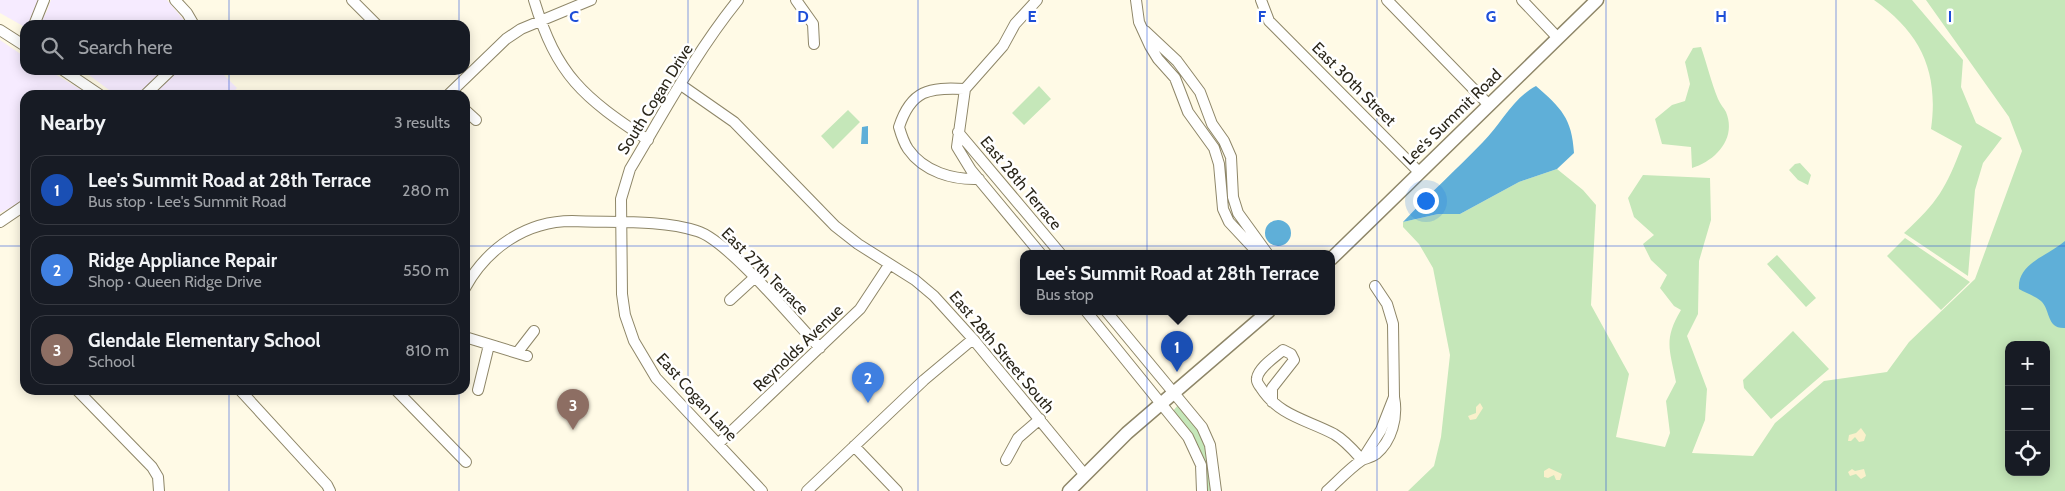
<!DOCTYPE html>
<html lang="en">
<head>
<meta charset="utf-8">
<style>
  body { margin:0; font-family:Cabin,sans-serif; background:#20242c; color:#f1f3f6 }
  .controls { position:absolute; right:15px; bottom:15px; display:grid; overflow:hidden; border-radius:10px; box-shadow:0 2px 12px #0003 }
  .controls button { width:45px; height:45px; display:grid; place-items:center; padding:0; border:0; border-bottom:1px solid #363941; background:#171b24; color:#f1f3f6; font:25px sans-serif }
  .you { position:absolute; left:1425px; top:200px; width:18px; height:18px; margin:-12px; border:4px solid #fff; border-radius:50%; background:#1a73e8; box-shadow:0 0 0 8px #1a73e833 }
  .badge { display:grid; place-items:center; width:32px; height:32px; border-radius:50%; background:#8c9099; color:#fff; font-size:16px; font-weight:700 }
  .pin { position:absolute; translate:-50% -41px; filter:drop-shadow(0 1px 2px #0008) }
  .pin::after { content:''; position:absolute; top:26px; width:18px; height:15px; background:inherit; clip-path:polygon(0 0,100% 0,50% 100%) }
  .popup { position:absolute; left:1020px; top:250px; width:315px; height:65px; box-sizing:border-box; display:grid; place-content:center; border-radius:10px; background:#171b24; filter:drop-shadow(0 1px 4px #0005); font-size:16px; white-space:nowrap; color:#9ea1a6 }
  .popup b { font-size:19px; color:#f1f3f6 }
  .popup::after { content:''; position:absolute; left:50%; top:100%; margin-left:-10px; border:10px solid transparent; border-top-color:#171b24 }
  .list { margin:0; padding:0; list-style:none }
  h2 { display:flex; justify-content:space-between; align-items:center; height:65px; margin:0; padding:0 20px; font-size:21px }
  h2 small { font-size:16px; font-weight:400; color:#9ea1a6 }
  .list li { display:grid; grid-template-columns:32px 1fr auto; gap:15px; align-items:center; box-sizing:border-box; height:70px; margin:0 10px 10px; padding:0 10px; border:1px solid #363941; border-radius:15px }
  .list b { display:block; font-size:19px; white-space:nowrap }
  .list p { margin:0; font-size:16px; white-space:nowrap; color:#9ea1a6 }
  .list em { font-size:16px; font-style:normal; color:#9ea1a6 }
  .icon { flex:none; width:28px; height:28px; fill:none; stroke:currentColor; stroke-width:2; stroke-linecap:round; stroke-linejoin:round }
  .map { position:relative; flex:none; width:2065px; height:491px; overflow:hidden }
  .search { position:absolute; background:#171b24; box-shadow:0 2px 12px #0003; left:20px; top:20px; width:450px; height:55px; display:flex; align-items:center; gap:12px; box-sizing:border-box; padding:0 18px; border-radius:15px; color:#9ea1a6; font-size:19px }
  .panel { position:absolute; background:#171b24; box-shadow:0 2px 12px #0003; left:20px; top:90px; width:450px; height:305px; border-radius:15px }
  .map>svg:first-child { display:block }
</style>
</head>
<body>
<div class="map">
<svg width="2065" height="491" viewBox="0 0 2065 491">
  <rect width="100%" height="100%" fill="#fffae6"/>
  <path fill="#f6ebff" d="M0,0h42l-12,23 -7,3 -23,-13z
    M51,0h116l21,25h-149l8,-14z
    M0,40l25,17v13h23l42,25h-65v105l-25,13z
    M82,70h83l-26,25h-23z
    M177,70h42l18,18 -7,7h-79z"/>
  <path fill="#c5e7b9" fill-rule="evenodd" d="M1874,0h38l51,60 -2,27 15,36 26,15 -19,25 -8,27 -7,86 -64,-43c34,-31 42,-45 58,-87l-31,-17c8,-57 -10,-96 -57,-129z
    M1926,0h139v491h-657l26,-25 7,-29 9,-82 -17,-87 -14,-24 -16,-17v-5l35,-8h22l59,-32 38,-13 26,21 13,15 -5,100 38,69 -13,63 49,10 5,-14 -4,-32 10,-19c-6,-32 -13,-42 5,-72l-7,-4 -14,-18 7,-13 -16,-15 -8,-16 11,-9 -20,-18 -6,-19 15,-23 67,3 1,42 -12,41 -1,53 -11,22 20,53 -2,31 -13,33 61,3 22,-33 49,-42 63,-9 22,-30 66,-63 47,-128 -13,-34zM2009,345h37v127h-37z
    M1701,47c6,17 10,35 17,52 2,5 6,9 8,13 11,27 -11,49 -34,56l-1,-21 -29,-3 -7,-25 17,-14 13,-4 5,-17 -5,-22 8,-14z
    M1039,86l12,13 -27,26 -12,-12z
    M848,110l12,12 -27,27 -12,-13z
    M1800,163l11,12 -3,10 -10,-5 -9,-10 6,-6z
    M1905,238l65,44 -29,28 -54,-54z
    M1777,255l39,43 -10,9 -39,-43z
    M1793,331l36,38 -58,50 -27,-31 -1,-8z
    M1178,405c28,30 30,46 32,86h-4l-3,-30 -30,-50z"/>
  <path fill="#faf0cb" d="M1480,403l3,5 -7,11 -6,1 -2,-4 8,-3v-6z
    M1861,428l5,7 -2,6 -5,1 -4,-5 -4,4h-3l1,-6 7,-2z
    M1549,468l13,6 -2,6h-4l-2,-5 -6,3 -4,-1v-6z
    M1852,469l3,2 9,-2 2,7 -5,3 -5,-5 -6,2 -2,-4z"/>
  <path fill="#5fafd8" d="M1536,86c25,22 36,32 38,67l-17,16 -38,13 -59,32h-22l-35,8c26,-28 54,-53 80,-80 18,-18 30,-44 53,-56z
    M868,126v18h-7l1,-17z
    M1265 233a13 13 0 1 1 26 0a13 13 0 1 1-26 0Z
    M2065,241v87c-19,1 -14,-18 -24,-27 -6,-5 -15,-8 -22,-12 -2,-26 29,-33 46,-48z"/>
  <g fill="none" stroke-linecap="round" stroke-linejoin="round">
    <defs>
      <path id="minor" d="M175,0l12,13 7,12
        M352,0l25,25
        M534,0c23,76 49,97 114,140
        M738,0c-42,52 -74,112 -108,169l-9,30 1,95 3,21 9,26 22,37 106,113
        M796,0l17,24 1,20
        M1136,0l3,22 11,24 8,13 17,19 13,34 26,36 5,16 4,45 6,13 29,31
        M1261,0l8,21 150,151
        M1387,0l102,105
        M1522,0l36,38
        M34,25l10,-25
        M0,30l25,16
        M1145,31l32,30 23,31 12,32 12,17 7,16 2,40 5,16 29,40
        M63,70l37,25
        M681,85l53,37 101,104 23,18 57,36 19,16 39,43 112,136
        M965,89l-8,58 14,23 69,83
        M965,89c-36,-2 -54,1 -66,38 2,7 5,16 9,22 16,23 45,31 71,30
        M965,89l38,-43 12,-22 22,-24
        M145,95l26,-25
        M448,95l58,-56 15,-10 70,-29
        M465,110l11,10
        M958,132l102,121
        M0,222l25,-17
        M465,288c22,-40 61,-67 107,-67 39,2 88,-2 125,10 31,9 98,91 123,117
        M730,300l24,-22
        M1086,311l102,126 13,28 1,26
        M1106,311l96,116 8,18 6,46
        M465,337l62,19
        M517,353l17,-22
        M77,390l75,77 6,10 1,14
        M240,390l87,95 3,6
        M396,390l70,72
        M478,390l11,-45
        M1272,402v-14l22,-28 -3,-6 -8,-4c-8,7 -24,17 -26,28 -1,4 2,7 4,10 18,28 47,32 73,46 12,7 20,17 28,26
        M718,444l142,-135 29,-44
        M854,446l43,45
        M1006,460l12,-22 22,-19
        M1362,460l19,-30 13,-33
        M807,491l117,-111 49,-41
        M1327,491c11,-10 23,-23 35,-31 5,-2 10,-3 14,-6 16,-13 22,-37 18,-57l-1,-73 -6,-20 -12,-18"/>
      <path id="major" d="M1331,259l266,-259
        M1069,491l58,-58 142,-122"/>
    </defs>
    <use href="#minor" stroke="#8e8668" stroke-width="12"/>
    <use href="#major" stroke="#8e8668" stroke-width="15"/>
    <use href="#minor" stroke="#fff" stroke-width="10"/>
    <use href="#major" stroke="#fff" stroke-width="12"/>
  </g>
  <path fill="none" stroke="#1d4ed8" stroke-width="1" stroke-opacity="0.55" d="M229,0v25M459,0v25M688,0v491M918,0v491M1147,0v491M1377,0v491M1606,0v491M1836,0v491M229,70v25M459,70v25M0,246h25M465,246h1600M229,390v101M459,390v101"/>
  <g text-anchor="middle" dominant-baseline="central" stroke-width="5" stroke-linejoin="round" paint-order="stroke">
    <g font-size="16" fill="#2b271b" stroke="#fff">
      <text transform="translate(1354 84) rotate(45)">East 30th Street</text>
      <text transform="translate(655 99) rotate(-58)">South Cogan Drive</text>
      <text transform="translate(1452 117) rotate(-44)">Lee's Summit Road</text>
      <text transform="translate(1021 183) rotate(50)">East 28th Terrace</text>
      <text transform="translate(765 271) rotate(45)">East 27th Terrace</text>
      <text transform="translate(798 348) rotate(-44)">Reynolds Avenue</text>
      <text transform="translate(1002 352) rotate(50)">East 28th Street South</text>
      <text transform="translate(697 397) rotate(48)">East Cogan Lane</text>
    </g>
  </g>
  <g font-size="16" text-anchor="middle" font-weight="bold" fill="#1d4ed8" stroke="#fff" stroke-width="5" stroke-linejoin="round" paint-order="stroke">
    <text x="574" y="22">C</text>
    <text x="803" y="22">D</text>
    <text x="1032" y="22">E</text>
    <text x="1262" y="22">F</text>
    <text x="1491" y="22">G</text>
    <text x="1721" y="22">H</text>
    <text x="1950" y="22">I</text>
  </g>
</svg>
<div class="controls">
<button>+</button>
<button>−</button>
<button><svg class="icon" aria-label="locate" viewBox="0 0 24 24"><circle cx="12" cy="12" r="6"/><path d="M12 2v4M12 18v4M2 12h4M18 12h4"/></svg></button>
</div>
<div class="you"></div>
<div class="pin badge" style="left:1177px;top:372px;background:#1a4fb4">1</div>
<div class="popup"><b>Lee's Summit Road at 28th Terrace</b>Bus stop</div>
<div class="pin badge" style="left:868px;top:403px;background:#3f7fe0">2</div>
<div class="pin badge" style="left:573px;top:430px;background:#8d6e63">3</div>
<div class="search"><svg class="icon" aria-label="search" viewBox="0 0 24 24"><circle cx="10" cy="10" r="6"/><path d="M15 15l6 6"/></svg>Search here</div>
<section class="panel">
<h2>Nearby<small>3 results</small></h2>
<ul class="list">
<li><span class="badge" style="background:#1a4fb4">1</span><div><b>Lee's Summit Road at 28th Terrace</b><p>Bus stop · Lee's Summit Road</p></div><em>280 m</em></li>
<li><span class="badge" style="background:#3f7fe0">2</span><div><b>Ridge Appliance Repair</b><p>Shop · Queen Ridge Drive</p></div><em>550 m</em></li>
<li><span class="badge" style="background:#8d6e63">3</span><div><b>Glendale Elementary School</b><p>School</p></div><em>810 m</em></li>
</ul>
</section>
</div>
</body>
</html>
